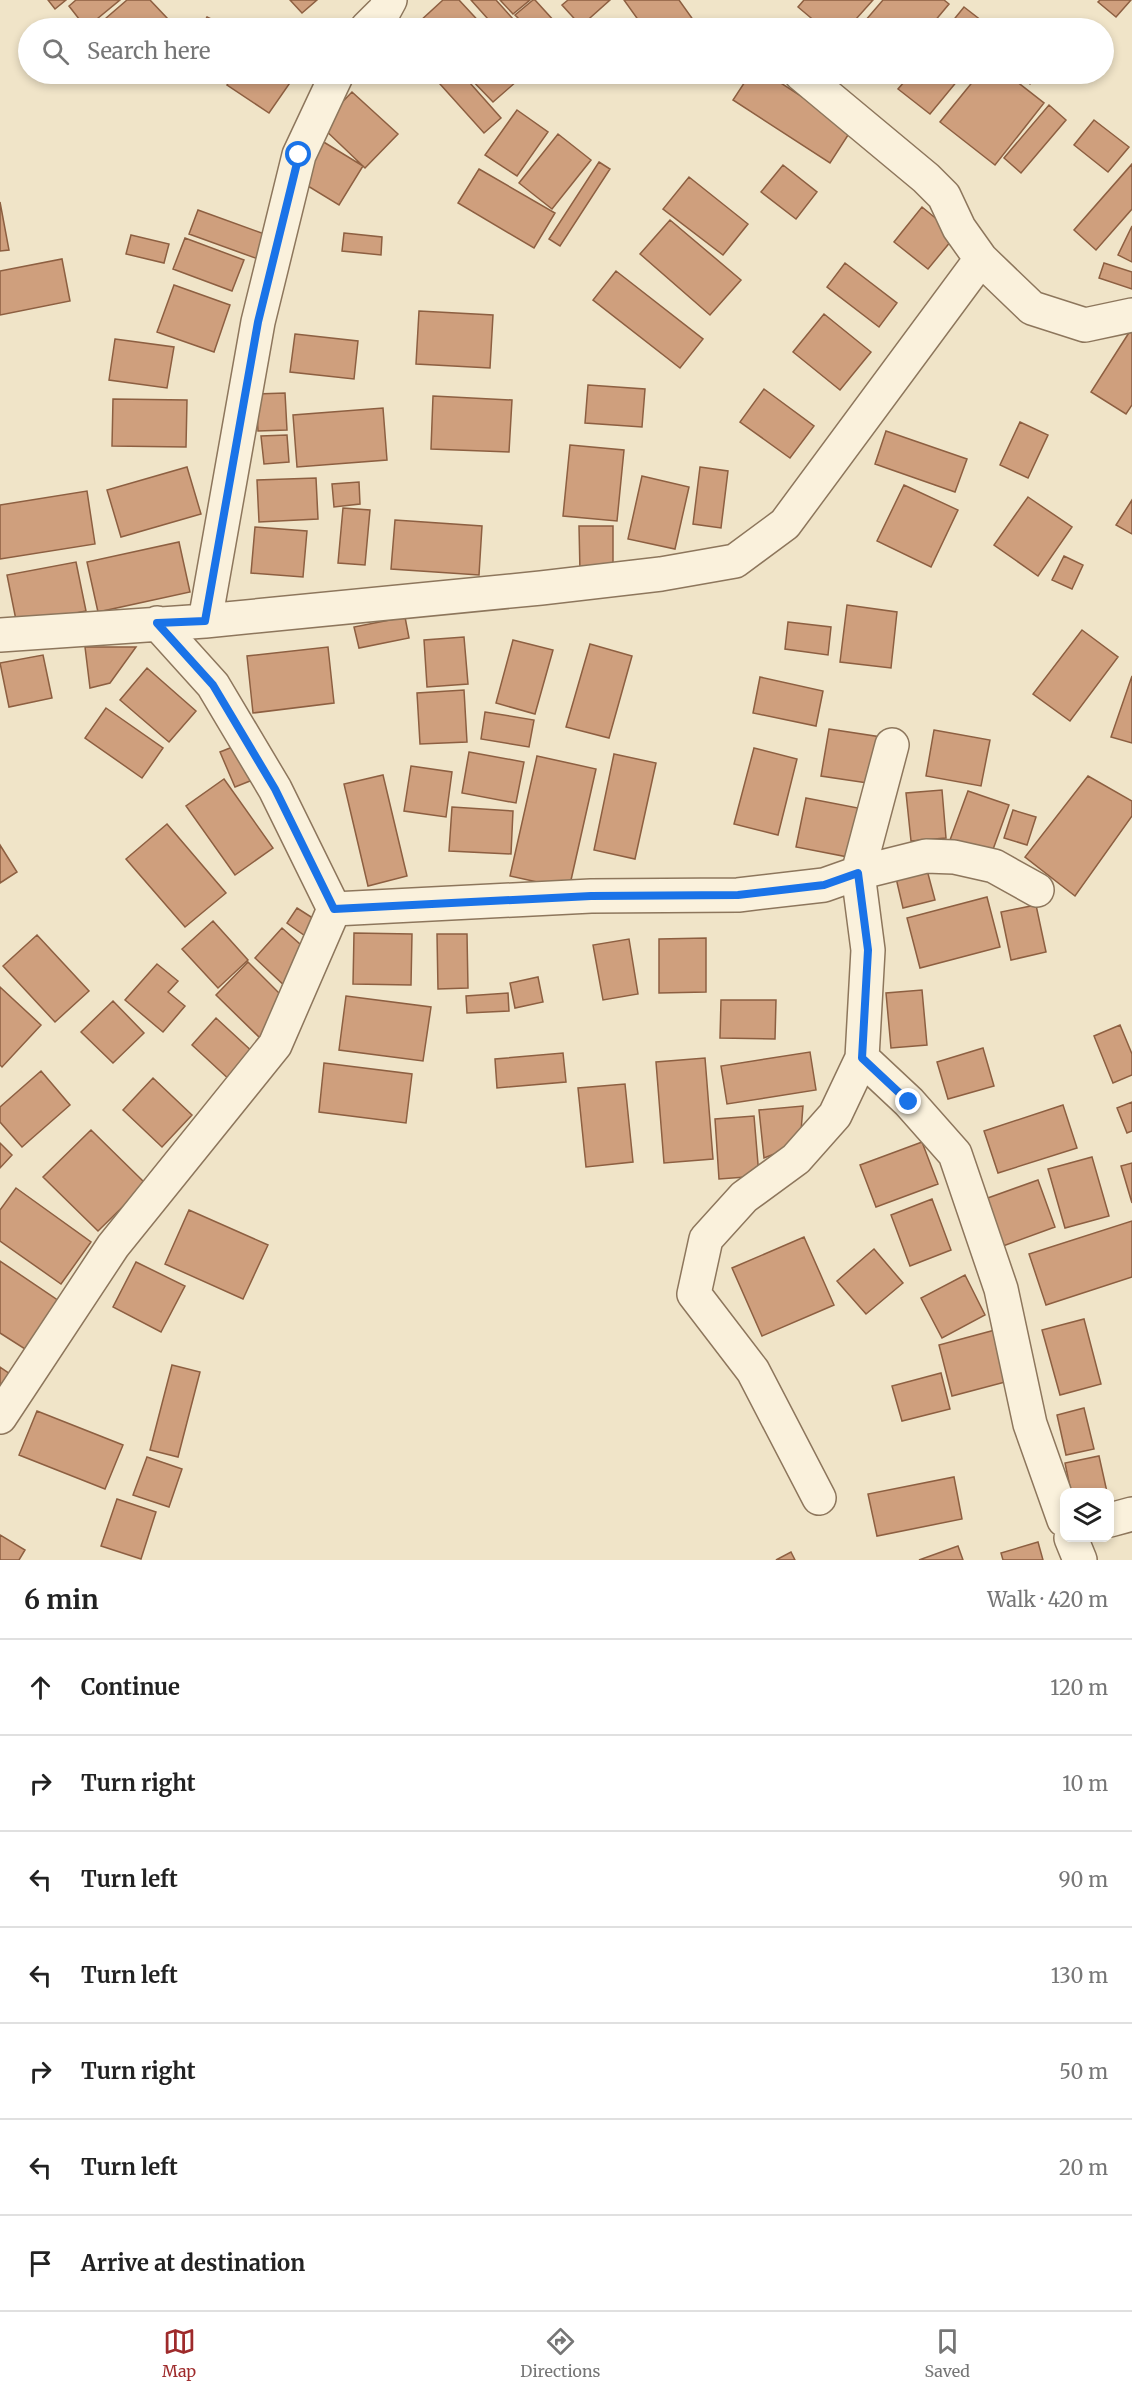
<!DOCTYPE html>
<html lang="en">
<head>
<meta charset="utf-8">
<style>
  body { margin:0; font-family:Merriweather,serif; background:#f2f2f2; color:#222 }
  .controls { position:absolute; right:18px; bottom:18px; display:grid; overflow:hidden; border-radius:12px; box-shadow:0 3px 9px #0003 }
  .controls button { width:54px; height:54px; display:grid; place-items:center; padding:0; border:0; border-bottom:2px solid #e0e0e0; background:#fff; color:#222; font:30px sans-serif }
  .stop { position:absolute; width:18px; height:18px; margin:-14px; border:4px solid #1a73e8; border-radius:50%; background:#fff }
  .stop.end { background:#1a73e8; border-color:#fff; box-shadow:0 2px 6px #0008 }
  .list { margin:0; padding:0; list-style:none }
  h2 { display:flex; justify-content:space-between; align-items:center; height:78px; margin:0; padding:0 24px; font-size:26px }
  h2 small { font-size:20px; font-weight:400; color:#767676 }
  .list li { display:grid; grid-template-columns:39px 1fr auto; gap:18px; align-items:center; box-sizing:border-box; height:96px; padding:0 24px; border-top:2px solid #e0e0e0 }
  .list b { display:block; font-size:22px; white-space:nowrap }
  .list em { font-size:20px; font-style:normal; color:#767676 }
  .icon { flex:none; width:33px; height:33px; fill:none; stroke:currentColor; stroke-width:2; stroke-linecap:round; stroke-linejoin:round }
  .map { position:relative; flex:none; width:1132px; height:1560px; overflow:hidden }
  .search { position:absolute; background:#fff; box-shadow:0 3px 9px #0003; left:18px; right:18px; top:18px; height:66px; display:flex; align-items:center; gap:15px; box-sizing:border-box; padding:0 21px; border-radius:33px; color:#767676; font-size:22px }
  .sheet { height:750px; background:#fff }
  nav { display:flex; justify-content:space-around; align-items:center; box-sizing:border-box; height:84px; border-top:2px solid #e0e0e0; background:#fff; font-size:16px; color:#767676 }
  nav a { display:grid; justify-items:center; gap:3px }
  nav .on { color:#9e2a2b }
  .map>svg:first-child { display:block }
</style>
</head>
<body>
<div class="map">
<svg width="1132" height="1560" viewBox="0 0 1132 1560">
  <rect width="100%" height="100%" fill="#f0e4c8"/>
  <path fill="#cf9f7d" stroke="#8d5f41" stroke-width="1.5" d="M48,0h18l-11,9z
    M76,0h44l-34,28 -17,-22z
    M127,0h23l17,18 -12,10h-54l-3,-3z
    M290,0h27l-15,13z
    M443,0h16l26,28h-60l-6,-6z
    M471,0h25l25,28h-25z
    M500,0h30l-17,14z
    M533,0h2l20,22 -7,6h-20l-13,-13z
    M568,0h42l-29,26 -19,-21z
    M624,0h55l15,21 -11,7h-39z
    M804,0h69l-25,28h-25l-25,-21z
    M883,0h61l5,4 -20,24h-70z
    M1100,0h31l-15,17 -18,-15z
    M964,7l27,21h-44z
    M207,17l22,11h-28z
    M414,19l8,9h-18z
    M234,74h55l5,3 -25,36 -42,-28z
    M431,74h31l39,44 -17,15z
    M466,74h59l-32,28z
    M690,74h18l-10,8z
    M750,74h17l85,55 -22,34 -97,-63z
    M911,74h52l-33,40 -32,-25z
    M979,74h28l37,29 -49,62 -55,-43z
    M1018,74h21l-9,10z
    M352,92l46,42 -33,34 -45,-43z
    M1049,105l17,15 -45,53 -17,-15z
    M517,110l31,22 -31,44 -32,-21z
    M1094,120l35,27 -21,25 -34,-27z
    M558,134l33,26 -39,49 -33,-26z
    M322,141l41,25 -24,39 -41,-25z
    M599,162l11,7 -50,77 -11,-7z
    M1132,164v45l-36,41 -22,-20z
    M783,165l34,27 -21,27 -35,-27z
    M479,169l76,44 -21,35 -76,-45z
    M689,177l59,47 -25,31 -60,-46z
    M0,202l9,48 -9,1z
    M922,207l34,28 -28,34 -34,-27z
    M198,210l69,25 -9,24 -69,-25z
    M670,220l71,60 -31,35 -70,-61z
    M1132,226v36l-14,-7z
    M344,233l38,4 -1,18 -39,-4z
    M131,235l38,9 -5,19 -38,-9z
    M185,238l59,22 -12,31 -59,-22z
    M62,259l8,42 -70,14v-44z
    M845,263l52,40 -18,24 -52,-40z
    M1104,263l28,9v17l-33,-11z
    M616,271l87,68 -23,29 -87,-68z
    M174,285l56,20 -16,47 -57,-20z
    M419,311l74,4 -3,53 -74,-4z
    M824,314l47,38 -31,38 -47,-38z
    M1132,328v77l-6,9 -35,-22z
    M295,334l63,7 -4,38 -64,-7z
    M115,339l59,8 -7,41 -58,-8z
    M588,385l57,4 -3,38 -57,-4z
    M764,389l50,37 -24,32 -50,-36z
    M285,393l2,37 -29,1 -2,-37z
    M433,396l79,4 -3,52 -78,-3z
    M113,399l74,1 -1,47 -74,-1z
    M383,408l4,52 -90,7 -4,-52z
    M1020,422l28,13 -20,43 -28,-13z
    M886,431l81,28 -12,33 -80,-28z
    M287,435l2,27 -25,2 -3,-28z
    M570,445l54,5 -7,71 -54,-5z
    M187,467l14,47 -80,23 -14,-47z
    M700,467l28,4 -7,57 -28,-4z
    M642,476l47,11 -14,62 -47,-10z
    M316,478l2,41 -59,3 -2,-42z
    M359,482l1,22 -26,3 -2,-23z
    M904,485l54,25 -27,57 -54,-26z
    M87,491l8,53 -95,15v-54z
    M1028,497l44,30 -34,49 -44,-31z
    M1132,500v34l-16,-9z
    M343,508l27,2 -5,55 -27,-2z
    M395,520l87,6 -3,49 -88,-6z
    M579,526h34v45l-33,1z
    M255,527l52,4 -4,46 -52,-4z
    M179,542l11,50 -92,20 -11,-50z
    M1064,556l19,9 -11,24 -20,-9z
    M76,562l10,49 -69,14 -10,-50z
    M847,605l50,7 -6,56 -51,-6z
    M405,617l4,21 -50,10 -5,-21z
    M788,622l43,5 -3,28 -43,-6z
    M1082,630l36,27 -48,64 -37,-27z
    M464,637l4,47 -41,3 -3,-47z
    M513,640l40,10 -18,64 -39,-11z
    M590,644l42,12 -23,82 -43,-11z
    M85,647h51l-26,36 -20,5z
    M328,647l6,56 -81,10 -6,-57z
    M43,655l9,43 -43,9 -9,-44z
    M147,668l49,43 -27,31 -49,-42z
    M1132,676v67l-21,-6z
    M760,677l63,14 -7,35 -63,-13z
    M464,690l3,52 -47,2 -3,-51z
    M106,708l57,40 -21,30 -57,-40z
    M485,712l49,8 -5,27 -48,-8z
    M829,729l52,8 -7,47 -53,-8z
    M934,730l56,10 -9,46 -55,-10z
    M240,744l15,35 -20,8 -15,-35z
    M754,748l43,11 -19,76 -44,-11z
    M469,752l55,10 -8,41 -54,-10z
    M614,754l42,9 -21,96 -41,-9z
    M537,756l59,13 -27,120 -59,-13z
    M411,766l41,6 -6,45 -42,-6z
    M383,775l24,101 -39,10 -24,-102z
    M1088,776l44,25v15l-57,80 -50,-39z
    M224,779l49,69 -38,27 -49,-69z
    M942,790l4,48 -35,3 -5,-48z
    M968,791l41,14 -18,50 -41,-15z
    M806,798l52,10 -10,49 -52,-10z
    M452,807l61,4 -2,43 -62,-3z
    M1013,810l23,7 -9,28 -23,-7z
    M167,824l59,69 -41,34 -59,-68z
    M0,845l17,27 -17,11z
    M927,870l8,30 -32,8 -7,-30z
    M987,897l13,50 -80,21 -13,-50z
    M1036,905l10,47 -35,8 -10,-48z
    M297,908l22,14 -11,16 -21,-15z
    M213,921l35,39 -30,28 -36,-39z
    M282,928l28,25 -23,35 -32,-30z
    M354,933l58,1 -1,51 -58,-1z
    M437,934h30l1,54 -30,1z
    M37,935l52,56 -34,31 -52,-56z
    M706,938v54l-47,1v-54z
    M629,939l9,55 -35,6 -10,-55z
    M248,962l42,42 -28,36 -46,-45z
    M157,964l21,17 -10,11 17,14 -22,26 -38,-32z
    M538,977l5,25 -28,6 -5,-25z
    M0,987l41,38 -39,42 -2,-2z
    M922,990l5,55 -36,3 -5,-55z
    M508,993l1,18 -42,2 -1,-17z
    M346,996l85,11 -8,54 -84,-11z
    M721,1000h55l-1,39 -55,-1z
    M113,1001l31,32 -31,30 -32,-31z
    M216,1018l41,38 -25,26 -40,-37z
    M1120,1025l12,29v21l-19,8 -19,-47z
    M983,1048l11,38 -46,13 -11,-37z
    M810,1052l6,38 -89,14 -6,-38z
    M563,1053l3,29 -69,6 -2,-29z
    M705,1058l8,101 -49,4 -8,-101z
    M324,1063l88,11 -6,49 -87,-11z
    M41,1071l29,34 -48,42 -22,-25v-15z
    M153,1078l39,37 -30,32 -39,-37z
    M625,1084l8,78 -47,5 -8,-79z
    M1132,1102v29l-5,2 -10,-25z
    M1063,1105l14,43 -79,25 -14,-42z
    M803,1106l-3,38 -36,14 -5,-48z
    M754,1116l5,60 -40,3 -4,-60z
    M91,1130l55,54 -48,47 -55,-54z
    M922,1142l16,42 -62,23 -16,-42z
    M0,1143l12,12 -12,13z
    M1092,1157l17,59 -44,12 -17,-59z
    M1132,1163v40l-11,-37z
    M1038,1180l17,47 -52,19 -18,-47z
    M16,1188l75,54 -30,42 -61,-43v-31z
    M932,1199l19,51 -41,16 -19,-51z
    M189,1210l79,35 -25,54 -78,-35z
    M1132,1221v56l-86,28 -17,-51z
    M804,1237l30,68 -72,31 -30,-68z
    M874,1249l29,34 -37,31 -29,-33z
    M0,1261l59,40 -34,48 -25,-16z
    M136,1262l49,24 -24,46 -48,-25z
    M965,1275l20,40 -43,23 -21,-40z
    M1084,1319l17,65 -41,11 -18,-65z
    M995,1330l14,51 -57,15 -13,-51z
    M172,1365l28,7 -22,85 -28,-7z
    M0,1367l10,7 -10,14z
    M941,1373l9,36 -48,12 -10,-35z
    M1084,1408l10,41 -28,6 -9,-40z
    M37,1411l86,34 -18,44 -86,-34z
    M1099,1456l8,36h-36l-6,-29z
    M147,1457l35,12 -13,38 -36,-12z
    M954,1477l8,42 -85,17 -9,-42z
    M117,1499l39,13 -15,47 -40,-13z
    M0,1535l25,15 -6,10h-19z
    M1038,1542l5,18h-40l-2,-7z
    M958,1546l5,14h-44z
    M791,1552l4,8h-19z"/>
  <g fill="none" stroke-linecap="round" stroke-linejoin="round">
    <defs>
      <path id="minor" d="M367,28l17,-17 6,-11
        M801,74l125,104 18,18 15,32 22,31 51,49 53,17 47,-10
        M205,621l53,-299 41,-167 38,-81
        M0,635l205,-14 336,-33 120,-14 74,-13 50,-37 196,-265
        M334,909l257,-13 147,-1 86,-10 34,-12 68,-17 28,1 40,9 43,24
        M862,1058l47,44 46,52 46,135 29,135 34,96
        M0,1417l113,-171 162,-201 59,-136 -59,-120 -62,-104 -56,-62
        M819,1498l-66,-127 -59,-77 12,-55 38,-42 52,-38 39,-44 27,-57 6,-108 -10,-77 34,-128
        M1110,1520l22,-6
        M1071,1538l9,22"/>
    </defs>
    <use href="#minor" stroke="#8d765c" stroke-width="36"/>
    <use href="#minor" stroke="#faf1dc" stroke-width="33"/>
  </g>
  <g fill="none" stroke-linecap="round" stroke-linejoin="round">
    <path stroke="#1a73e8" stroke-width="8" d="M299,155l-41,167 -53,299 -48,2 56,62 62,104 59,120 257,-13 147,-1 86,-10 34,-12 10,77 -6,108 47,44"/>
  </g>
</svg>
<div class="controls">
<button><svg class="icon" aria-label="layers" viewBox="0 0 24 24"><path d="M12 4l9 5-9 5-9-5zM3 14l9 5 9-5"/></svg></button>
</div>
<div class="stop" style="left:299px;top:155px"></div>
<div class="stop end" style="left:909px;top:1102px"></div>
<div class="search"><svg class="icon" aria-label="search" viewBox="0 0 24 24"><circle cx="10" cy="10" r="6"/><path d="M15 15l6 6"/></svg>Search here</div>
</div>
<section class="sheet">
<h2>6 min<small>Walk · 420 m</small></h2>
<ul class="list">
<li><svg class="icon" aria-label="ahead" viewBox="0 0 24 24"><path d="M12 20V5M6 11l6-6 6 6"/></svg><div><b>Continue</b></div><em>120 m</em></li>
<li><svg class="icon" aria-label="right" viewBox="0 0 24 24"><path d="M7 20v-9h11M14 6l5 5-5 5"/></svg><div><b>Turn right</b></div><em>10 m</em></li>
<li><svg class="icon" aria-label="left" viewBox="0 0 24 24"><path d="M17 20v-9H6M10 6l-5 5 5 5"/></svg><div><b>Turn left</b></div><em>90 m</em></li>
<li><svg class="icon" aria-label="left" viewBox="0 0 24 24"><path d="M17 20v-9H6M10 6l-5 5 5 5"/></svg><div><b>Turn left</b></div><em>130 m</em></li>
<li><svg class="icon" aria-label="right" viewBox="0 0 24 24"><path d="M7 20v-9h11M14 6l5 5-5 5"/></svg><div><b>Turn right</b></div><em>50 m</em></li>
<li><svg class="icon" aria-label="left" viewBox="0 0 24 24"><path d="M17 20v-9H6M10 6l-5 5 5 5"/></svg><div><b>Turn left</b></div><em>20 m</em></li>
<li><svg class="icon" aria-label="arrive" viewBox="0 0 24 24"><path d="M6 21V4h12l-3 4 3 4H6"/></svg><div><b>Arrive at destination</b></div></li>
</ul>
</section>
<nav>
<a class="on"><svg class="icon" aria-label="map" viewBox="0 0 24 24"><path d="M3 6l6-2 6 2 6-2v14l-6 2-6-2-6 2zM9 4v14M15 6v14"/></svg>Map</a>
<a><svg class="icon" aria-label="directions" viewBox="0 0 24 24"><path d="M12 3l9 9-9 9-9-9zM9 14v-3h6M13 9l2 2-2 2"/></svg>Directions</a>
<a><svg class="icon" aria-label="saved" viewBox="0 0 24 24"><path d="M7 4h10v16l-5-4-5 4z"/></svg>Saved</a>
</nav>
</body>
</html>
